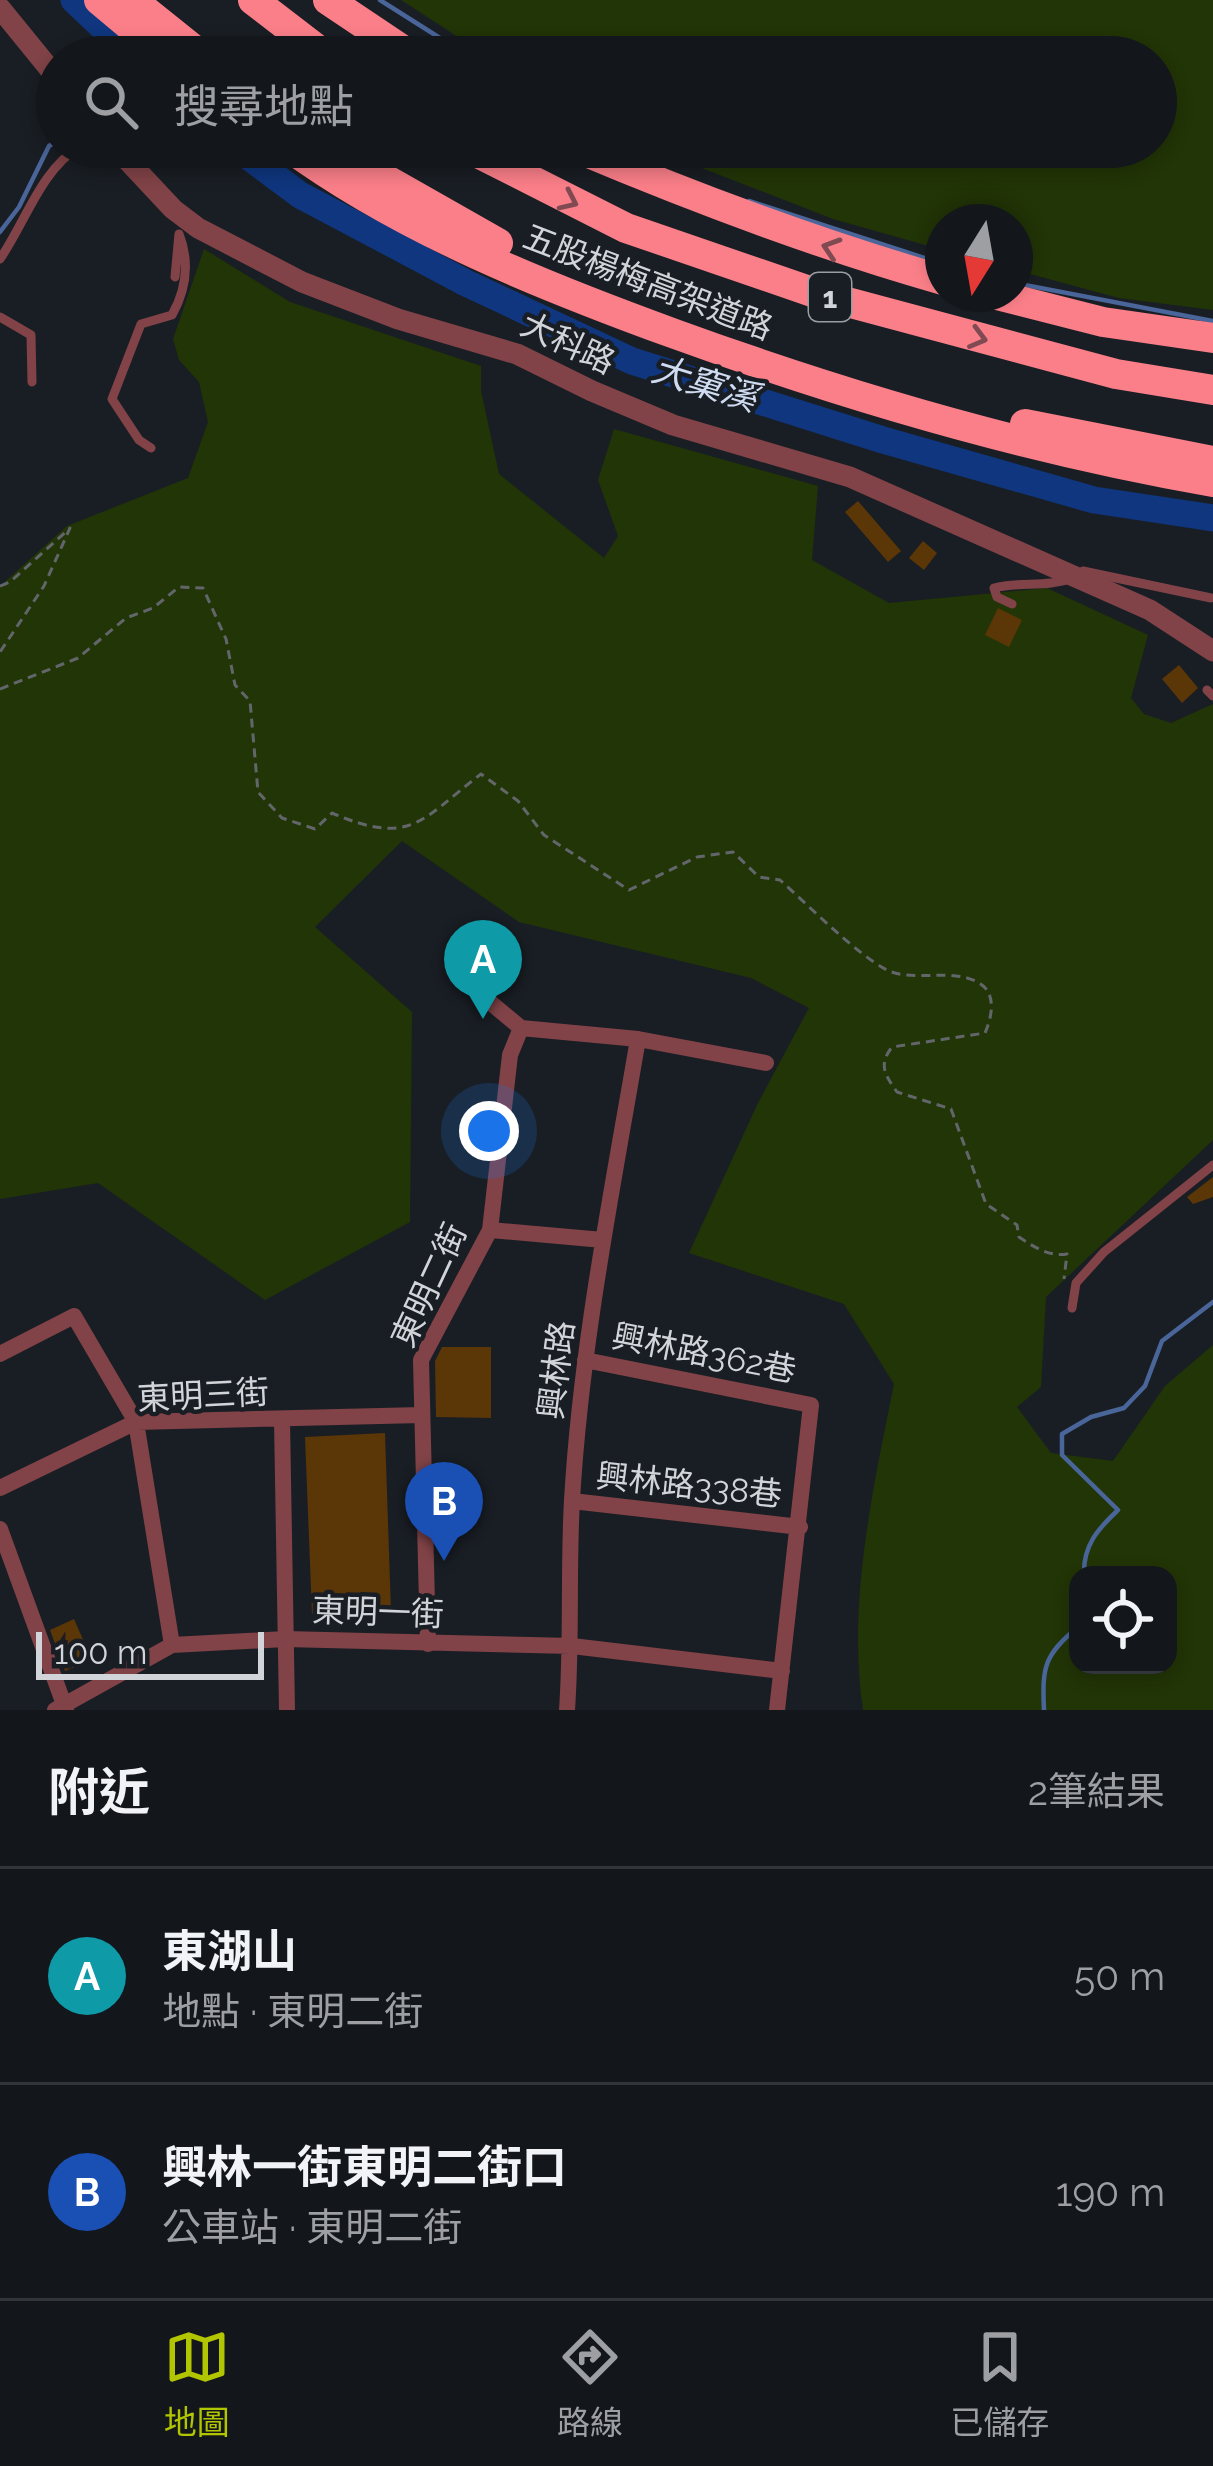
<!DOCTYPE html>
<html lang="zh-TW">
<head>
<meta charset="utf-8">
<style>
  body { margin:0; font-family:Raleway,"Noto Sans TC",sans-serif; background:#1c1f24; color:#f1f3f6 }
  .controls { position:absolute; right:36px; bottom:36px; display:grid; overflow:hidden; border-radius:24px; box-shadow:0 6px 18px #0003 }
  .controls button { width:108px; height:108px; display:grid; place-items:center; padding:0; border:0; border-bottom:3px solid #32353a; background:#13161b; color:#f1f3f6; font:60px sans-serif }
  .compass { position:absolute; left:925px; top:204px; width:108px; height:108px; border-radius:50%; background:#13161b; box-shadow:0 6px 18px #0003; rotate:191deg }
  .scale { position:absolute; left:36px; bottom:30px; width:228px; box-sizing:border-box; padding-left:12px; border:6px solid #d1d4d8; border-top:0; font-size:33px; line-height:42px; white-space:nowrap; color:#d1d4d8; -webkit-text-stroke:9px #191e24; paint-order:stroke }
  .you { position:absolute; left:489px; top:1131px; width:42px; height:42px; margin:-30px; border:9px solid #fff; border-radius:50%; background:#1a73e8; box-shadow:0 0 0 18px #1a73e833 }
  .badge { display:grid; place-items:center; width:78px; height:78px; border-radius:50%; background:#b1c500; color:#fff; font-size:39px; font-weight:700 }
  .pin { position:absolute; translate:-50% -99px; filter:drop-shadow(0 3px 6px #0008) }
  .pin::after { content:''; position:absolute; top:63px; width:42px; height:36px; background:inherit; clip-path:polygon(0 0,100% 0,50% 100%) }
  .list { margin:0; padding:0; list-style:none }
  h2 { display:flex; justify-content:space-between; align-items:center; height:156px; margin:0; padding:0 48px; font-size:51px }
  h2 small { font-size:39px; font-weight:400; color:#9d9fa3 }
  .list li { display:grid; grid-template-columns:78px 1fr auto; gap:36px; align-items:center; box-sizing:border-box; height:216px; padding:0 48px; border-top:3px solid #32353a }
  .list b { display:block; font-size:45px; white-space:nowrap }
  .list p { margin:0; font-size:39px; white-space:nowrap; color:#9d9fa3 }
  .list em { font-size:39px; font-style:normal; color:#9d9fa3 }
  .icon { flex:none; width:66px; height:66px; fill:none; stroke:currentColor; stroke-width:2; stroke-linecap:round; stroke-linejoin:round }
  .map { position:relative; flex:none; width:1213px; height:1710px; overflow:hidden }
  .search { position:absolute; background:#13161b; box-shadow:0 6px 18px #0003; left:36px; right:36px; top:36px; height:132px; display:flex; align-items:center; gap:30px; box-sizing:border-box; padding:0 42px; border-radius:66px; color:#9d9fa3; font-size:45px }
  .sheet { height:588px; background:#13161b }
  nav { display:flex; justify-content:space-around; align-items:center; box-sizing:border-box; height:168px; border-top:3px solid #32353a; background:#13161b; font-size:33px; color:#9d9fa3 }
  nav a { display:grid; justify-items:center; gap:6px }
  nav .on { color:#b1c500 }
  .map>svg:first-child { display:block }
</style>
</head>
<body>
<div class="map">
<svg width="1213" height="1710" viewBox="0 0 1213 1710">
  <rect width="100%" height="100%" fill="#191e24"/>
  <path fill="#223506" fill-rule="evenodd" d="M401,0h812v310l-94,-12 -104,-28v-48h-72v28l-110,-31 -185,-72h508v-90h-667z
    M204,249l86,53 191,64v25l18,83 105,84 14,-22 -20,-56 16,-51 204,57 -6,74 77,43 158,-15 101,47 -17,63 13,16 27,9 42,-19v436l-167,157 -5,90 -24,20 34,46 62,8 52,-75 48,-41v365h-350c-16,-107 10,-221 31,-326l-50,-80 -155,-51 69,-150 51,-95 -58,-30 -232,-56 -117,-81 -87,86 97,85 -2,210 -145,78 -167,-117 -98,16v-613l67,-60 121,-48 20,-56 -9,-40 -20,-22 -6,-21zM1078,1575h90v90h-90z"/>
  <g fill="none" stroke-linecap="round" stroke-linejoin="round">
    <path stroke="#496599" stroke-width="4.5" d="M380,0l90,57
      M749,201l194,63
      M0,232l19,-25 30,-61 8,-5
      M1015,283l198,38
      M1084,1575c-1,-30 14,-46 34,-65l-56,-55v-21l29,-17 33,-9 21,-22 17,-45 51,-39
      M1044,1710c-2,-43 0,-55 34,-83"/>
    <path stroke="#0f367e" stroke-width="27" d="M74,0l60,57
      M236,147l64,48 166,88 166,78 251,79 211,60 119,18"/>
  </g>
  <path fill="#5b3607" d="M858,501l43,50 -13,11 -43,-50z
    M923,541l14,12 -13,17 -15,-12z
    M998,608l24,12 -13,27 -24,-12z
    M1179,665l19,23 -16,15 -20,-24z
    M1213,1177v20l-20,7 -6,-7z
    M442,1347h49v71l-55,-1 -1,-56z
    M385,1433l6,179 -79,2 -7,-177z
    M74,1619l18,41 -27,11 -15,-41z"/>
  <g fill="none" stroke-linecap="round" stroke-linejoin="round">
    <path stroke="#62666b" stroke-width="3" stroke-dasharray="9 6" stroke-linecap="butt" d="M0,586l10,-4 60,-54 -26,58 -44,66
      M0,689l78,-31 48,-40 27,-10 26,-21 24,1 23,51 9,46 15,16 8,91 24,26 33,11 17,-16c79,34 89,7 149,-39l37,27 26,34 85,55 68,-33 36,-5 26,25 21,3c27,24 76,74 107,90 26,13 66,-3 92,13 18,10 13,34 6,50l-93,14c-14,18 -7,28 5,45l54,17 35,95 31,21 2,12c15,10 30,20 48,17l-3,25"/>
    <path stroke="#814347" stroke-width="9" d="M0,259c25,-36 41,-89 79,-112
      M175,277l4,-43
      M0,317l31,18 1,47
      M151,448l-12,-8 -27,-41 29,-75 31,-9c15,-27 18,-53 7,-81
      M1083,571l128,27
      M1012,604l-15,-7 -3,-9c27,-7 52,0 79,-10
      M1207,690l6,6
      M1072,1308l4,-25 28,-31 109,-87"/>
    <path stroke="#814347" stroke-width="16" d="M479,993l42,35 117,11 128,24
      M490,1230l113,10
      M0,1354l74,-38 62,106 36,223
      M585,1360l226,45 -34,305
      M282,1421l5,289
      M0,1488l136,-66 286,-7
      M572,1501l228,26
      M0,1529l66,181
      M428,1644l-7,-284 69,-130 20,-175 11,-27
      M55,1710l117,-65 113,-6 287,7 210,25
      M567,1710c5,-70 1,-140 5,-210 9,-155 40,-308 66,-461"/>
    <path stroke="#814347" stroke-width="21" d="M0,8l57,70
      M115,147l58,62 25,19 104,54 96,37 119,35 75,37 81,34 177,52 300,133 63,41"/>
    <path stroke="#fb7f89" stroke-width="30" d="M99,0l68,57
      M132,0l71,57
      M253,0l74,57
      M328,0l85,57
      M289,147c114,83 254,139 386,187 176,64 353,116 538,148
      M329,147l169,96
      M466,147l160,81 195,67 295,79 97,16
      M574,147c121,51 242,97 369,133
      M993,294l110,28 110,16
      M1025,424l188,37"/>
  </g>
  <defs><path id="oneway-chevron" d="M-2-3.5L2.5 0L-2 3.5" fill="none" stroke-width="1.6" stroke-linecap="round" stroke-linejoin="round" transform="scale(3)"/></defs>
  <g stroke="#7f4a51">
    <use href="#oneway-chevron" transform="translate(569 201) rotate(25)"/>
    <use href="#oneway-chevron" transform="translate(831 248) rotate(-162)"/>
    <use href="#oneway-chevron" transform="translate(978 338) rotate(15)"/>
  </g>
  <g text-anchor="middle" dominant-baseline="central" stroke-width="9" stroke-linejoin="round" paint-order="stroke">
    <rect fill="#191e24" stroke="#9a9da2" stroke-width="3" x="809" y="273" width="42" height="48" rx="9"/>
    <g font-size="30" font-weight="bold" fill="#d1d4d8">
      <text x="830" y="297">1</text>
    </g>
    <g font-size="33" fill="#d1d4d8" stroke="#191e24">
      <text transform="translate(648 282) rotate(21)">五股楊梅高架道路</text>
      <text transform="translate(568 343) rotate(25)">大科路</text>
      <text transform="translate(429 1285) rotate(-65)">東明二街</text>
      <text transform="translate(704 1353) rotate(11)">興林路362巷</text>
      <text transform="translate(556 1370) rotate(-83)">興林路</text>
      <text transform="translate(203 1395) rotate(-3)">東明三街</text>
      <text transform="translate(689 1485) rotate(6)">興林路338巷</text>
      <text transform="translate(378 1612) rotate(2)">東明一街</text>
    </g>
    <g font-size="36" font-style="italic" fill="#cfdbf0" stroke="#191e24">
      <text transform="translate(705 383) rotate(17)">大窠溪</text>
    </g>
  </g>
</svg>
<div class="controls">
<button><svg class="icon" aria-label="locate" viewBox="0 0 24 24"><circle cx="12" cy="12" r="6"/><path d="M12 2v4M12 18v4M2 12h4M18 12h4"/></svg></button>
</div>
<svg class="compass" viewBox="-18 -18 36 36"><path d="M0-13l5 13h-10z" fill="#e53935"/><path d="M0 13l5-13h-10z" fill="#9d9fa3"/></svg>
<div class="scale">100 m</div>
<div class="you"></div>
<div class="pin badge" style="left:483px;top:1019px;background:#0f9aa8">A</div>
<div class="pin badge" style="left:444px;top:1561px;background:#1a4fb4">B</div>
<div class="search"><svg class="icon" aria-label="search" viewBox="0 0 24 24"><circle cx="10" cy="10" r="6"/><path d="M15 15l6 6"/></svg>搜尋地點</div>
</div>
<section class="sheet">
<h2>附近<small>2筆結果</small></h2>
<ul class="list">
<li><span class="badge" style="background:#0f9aa8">A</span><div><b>東湖山</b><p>地點 · 東明二街</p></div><em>50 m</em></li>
<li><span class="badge" style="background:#1a4fb4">B</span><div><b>興林一街東明二街口</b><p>公車站 · 東明二街</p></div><em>190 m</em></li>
</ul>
</section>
<nav>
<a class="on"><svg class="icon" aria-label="map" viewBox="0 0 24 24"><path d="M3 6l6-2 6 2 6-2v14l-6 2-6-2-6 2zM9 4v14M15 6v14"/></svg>地圖</a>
<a><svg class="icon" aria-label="directions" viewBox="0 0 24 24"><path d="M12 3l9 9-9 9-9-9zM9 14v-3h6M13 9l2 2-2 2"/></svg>路線</a>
<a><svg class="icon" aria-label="saved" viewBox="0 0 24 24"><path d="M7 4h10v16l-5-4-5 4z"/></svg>已儲存</a>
</nav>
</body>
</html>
